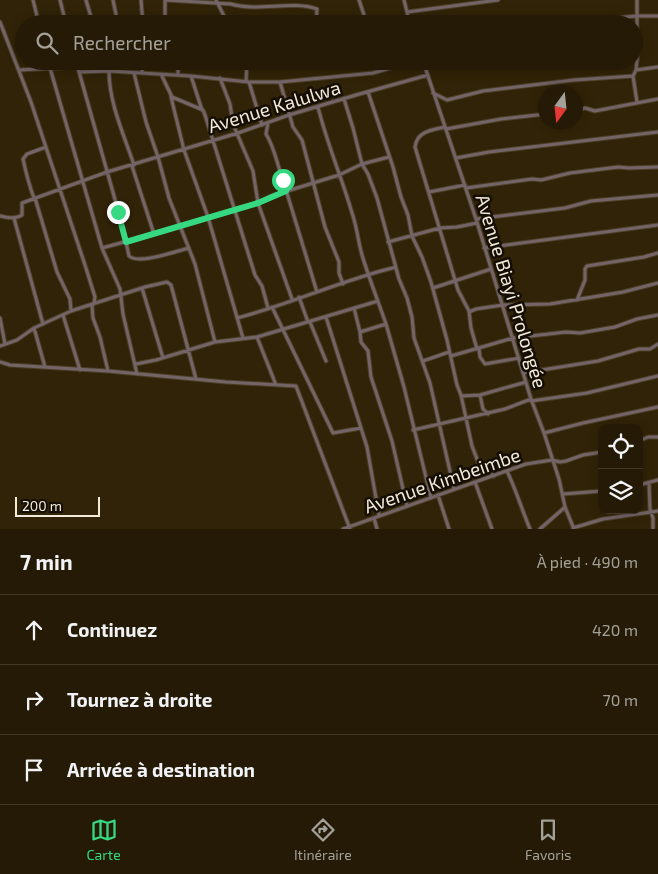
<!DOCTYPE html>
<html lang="fr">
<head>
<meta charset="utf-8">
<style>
  body { margin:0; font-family:"Exo 2",sans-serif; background:#2d230f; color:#f1f3f6 }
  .controls { position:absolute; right:15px; bottom:15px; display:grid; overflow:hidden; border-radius:10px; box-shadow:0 2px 12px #0003 }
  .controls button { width:45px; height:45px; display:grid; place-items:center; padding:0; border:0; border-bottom:1px solid #423827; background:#251a05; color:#f1f3f6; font:25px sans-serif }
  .compass { position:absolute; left:538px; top:85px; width:45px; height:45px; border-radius:50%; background:#251a05; box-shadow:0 2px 12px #0003; rotate:195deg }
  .scale { position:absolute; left:15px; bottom:12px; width:85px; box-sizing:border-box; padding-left:5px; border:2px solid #f3eada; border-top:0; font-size:14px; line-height:18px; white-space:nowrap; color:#f3eada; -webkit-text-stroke:4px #140e04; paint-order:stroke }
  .stop { position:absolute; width:15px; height:15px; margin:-11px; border:4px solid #36d881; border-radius:50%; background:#fff }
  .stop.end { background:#36d881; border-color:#fff; box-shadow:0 1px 5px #0008 }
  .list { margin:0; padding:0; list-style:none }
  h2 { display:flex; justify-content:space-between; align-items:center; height:65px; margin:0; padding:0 20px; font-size:21px }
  h2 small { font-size:16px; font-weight:400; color:#a3a19a }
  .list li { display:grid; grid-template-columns:32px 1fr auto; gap:15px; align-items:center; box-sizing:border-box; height:70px; padding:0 20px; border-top:1px solid #423827 }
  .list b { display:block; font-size:19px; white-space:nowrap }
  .list em { font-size:16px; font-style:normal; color:#a3a19a }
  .icon { flex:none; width:28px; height:28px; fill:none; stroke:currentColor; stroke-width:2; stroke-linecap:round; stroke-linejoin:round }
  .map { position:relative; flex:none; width:658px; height:529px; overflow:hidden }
  .search { position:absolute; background:#251a05; box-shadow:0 2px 12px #0003; left:15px; right:15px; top:15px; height:55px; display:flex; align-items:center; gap:12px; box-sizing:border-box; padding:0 18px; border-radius:28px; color:#a3a19a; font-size:19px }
  .sheet { height:275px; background:#251a05 }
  nav { display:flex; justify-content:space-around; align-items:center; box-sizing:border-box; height:70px; border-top:1px solid #423827; background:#251a05; font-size:14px; color:#a3a19a }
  nav a { display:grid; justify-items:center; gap:2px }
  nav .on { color:#36d881 }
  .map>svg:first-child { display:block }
</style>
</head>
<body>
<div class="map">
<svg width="658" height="529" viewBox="0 0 658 529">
  <rect width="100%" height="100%" fill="#312307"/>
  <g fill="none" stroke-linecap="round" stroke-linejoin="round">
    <defs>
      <path id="minor" d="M33,0l6,24
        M60,0l6,24
        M86,0l7,24
        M113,0l5,24
        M141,0l2,24
        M165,0v22l14,2
        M166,0l65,4c27,8 61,-4 86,5l-1,15
        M216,0l12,24
        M359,0l8,24
        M404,0l6,24
        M637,0v49
        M407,12l91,-12
        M0,22l31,80 54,163 10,32 -1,6 -2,3 1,12 7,19 8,34
        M399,24l11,-3
        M556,24l80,-8h22
        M634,49h3l1,3 -2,18
        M48,61l54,187
        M76,61l47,167 6,28c10,9 47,-5 60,-8
        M423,61l53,158 55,180 13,34 15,46 6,28 9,22
        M425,67l52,-6
        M19,70l58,-3
        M109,71c0,32 15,64 25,94
        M79,72l30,-1 82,5 58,6h31l93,-9 42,-12
        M134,73l12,49 12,35 11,41 26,66 20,78
        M142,73l1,-12
        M161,74l11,23 31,13 2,5 50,160 7,11 6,22
        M178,75v-14
        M191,76l11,34
        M633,76l4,26
        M220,78l10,26 3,20 20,47 5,32 34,96
        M246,82l1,-21
        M249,82l13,43
        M280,82l13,45 9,13 23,87 14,35v11l4,11
        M368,92l25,75 8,30 7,18 4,21 10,21 9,25 16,58 10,45 4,10 11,51 8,21 7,2 7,7
        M433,93l14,7 36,-9 91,-11 59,-4 3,-6 22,-3
        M171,97l13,53 24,67 35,121
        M344,99l9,29 9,36 6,10 9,24 22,81 8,19 5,19 2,21 16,45 24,106
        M318,107c9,37 24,71 34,106 5,14 6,28 10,42 7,23 16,46 24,69l-26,8 -6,-24
        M576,111l9,-3 10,3 5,-1 58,-11
        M268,123l-2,11c9,14 11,31 17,46l34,112
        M445,127c-13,3 -28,4 -30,20l43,143 11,21 2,17 6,21
        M446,129l55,-10 45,-5
        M456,158l33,-6 169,-20
        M132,166l22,68
        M466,188l66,-9 9,1 29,-7 48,-6 11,1 29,-1
        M429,192l36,-7
        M34,198c-5,-13 -8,-25 -11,-39l4,-5 19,-7
        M35,198l22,74 13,27 1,12
        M0,216c7,2 16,3 22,-1v-12l85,-31 131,-39 51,-18 67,-20 72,-20
        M14,218l29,106
        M476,219l89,-11 26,-7 67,-6
        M388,242l52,-14 17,-1 20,-4
        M484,248l174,-23
        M142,288l21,70
        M433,288l58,-19
        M299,297l9,25
        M577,300l8,-20v-11l2,-3 57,-9 14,-4
        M272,307l61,126 28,-5
        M469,312l7,-3 27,-4 47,-1 73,-12 35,-9
        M63,315l17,55
        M326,317l41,130 12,68
        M0,318l5,26
        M237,318c54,-14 105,-38 159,-51
        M310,322l16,39
        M386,324l18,63 27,111
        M34,328l11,39
        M360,332l1,10 7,9 3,26 21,64 15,65
        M257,337l19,48
        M0,346l17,-6 17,-12 37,-17 74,-24 22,-5 4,3 25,94
        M479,348l1,9 5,7 34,-6
        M451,356l62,-18 53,-6 14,1 35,-6 22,-8 21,-4
        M423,361l26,-9
        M0,362l10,3 98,6 118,11 70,4 54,143
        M136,364l20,-4 59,-18 42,-5 121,-36
        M523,373l75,-12 41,-12h11l8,-5
        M137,374l-14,-60 -3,-25 -18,-41 52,-14 81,-25 23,-6 13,-7 68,-21 23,-11 27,-7
        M480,395l3,14 5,5
        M461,396l19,-1 46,-13
        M531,401l56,-8 71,-17
        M413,430l92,-21 26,-10
        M544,433l39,-10 75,-16
        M639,441l9,-4h10
        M507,471c9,19 15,39 23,58
        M475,482l17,47
        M649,483l1,26 3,9v11
        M639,485l19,-5
        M563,494l39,-3
        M438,495l11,34
        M374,518l3,11
        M573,528l30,-9 55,-8
        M343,529l183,-65 26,-4 8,2 6,-1 17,-6 19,-3
        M540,529l25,-22"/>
    </defs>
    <use href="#minor" stroke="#4c3f25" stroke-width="5"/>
    <use href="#minor" stroke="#746468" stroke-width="3"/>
  </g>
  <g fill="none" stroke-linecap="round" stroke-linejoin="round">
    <path stroke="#36d881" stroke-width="6" d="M118,212l8,30 132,-39 28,-12 -3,-11"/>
  </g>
  <g text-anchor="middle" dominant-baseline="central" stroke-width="5" stroke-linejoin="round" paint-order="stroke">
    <g font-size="19" fill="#f3eada" stroke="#140e04">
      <text transform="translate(274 106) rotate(-17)">Avenue Kalulwa</text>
      <text transform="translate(512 291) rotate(73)">Avenue Biayi Prolongée</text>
      <text transform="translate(442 480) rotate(-19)">Avenue Kimbeimbe</text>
    </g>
  </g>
</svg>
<div class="controls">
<button><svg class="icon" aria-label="locate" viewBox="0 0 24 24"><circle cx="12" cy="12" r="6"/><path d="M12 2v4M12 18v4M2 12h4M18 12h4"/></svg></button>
<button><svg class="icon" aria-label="layers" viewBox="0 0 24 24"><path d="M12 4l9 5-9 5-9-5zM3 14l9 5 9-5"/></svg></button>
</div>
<svg class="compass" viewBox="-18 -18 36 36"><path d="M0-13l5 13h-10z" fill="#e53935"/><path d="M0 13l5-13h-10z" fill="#a3a19a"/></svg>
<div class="scale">200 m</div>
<div class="stop" style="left:283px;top:180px"></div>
<div class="stop end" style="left:118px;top:212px"></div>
<div class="search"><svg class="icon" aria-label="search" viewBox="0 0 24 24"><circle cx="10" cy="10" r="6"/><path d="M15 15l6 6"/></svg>Rechercher</div>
</div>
<section class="sheet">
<h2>7 min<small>À pied · 490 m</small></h2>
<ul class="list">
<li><svg class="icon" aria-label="ahead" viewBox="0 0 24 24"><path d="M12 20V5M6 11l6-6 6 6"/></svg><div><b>Continuez</b></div><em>420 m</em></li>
<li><svg class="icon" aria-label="right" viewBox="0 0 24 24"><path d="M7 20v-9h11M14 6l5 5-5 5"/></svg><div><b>Tournez à droite</b></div><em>70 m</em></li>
<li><svg class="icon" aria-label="arrive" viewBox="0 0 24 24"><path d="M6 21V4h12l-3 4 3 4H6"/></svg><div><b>Arrivée à destination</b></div></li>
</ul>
</section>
<nav>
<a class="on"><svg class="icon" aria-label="map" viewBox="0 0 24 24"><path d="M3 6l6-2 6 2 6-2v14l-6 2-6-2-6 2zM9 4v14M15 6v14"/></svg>Carte</a>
<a><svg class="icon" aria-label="directions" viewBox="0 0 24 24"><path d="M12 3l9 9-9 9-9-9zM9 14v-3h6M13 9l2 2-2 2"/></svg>Itinéraire</a>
<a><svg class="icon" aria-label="saved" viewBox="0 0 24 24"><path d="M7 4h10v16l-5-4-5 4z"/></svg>Favoris</a>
</nav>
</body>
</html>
